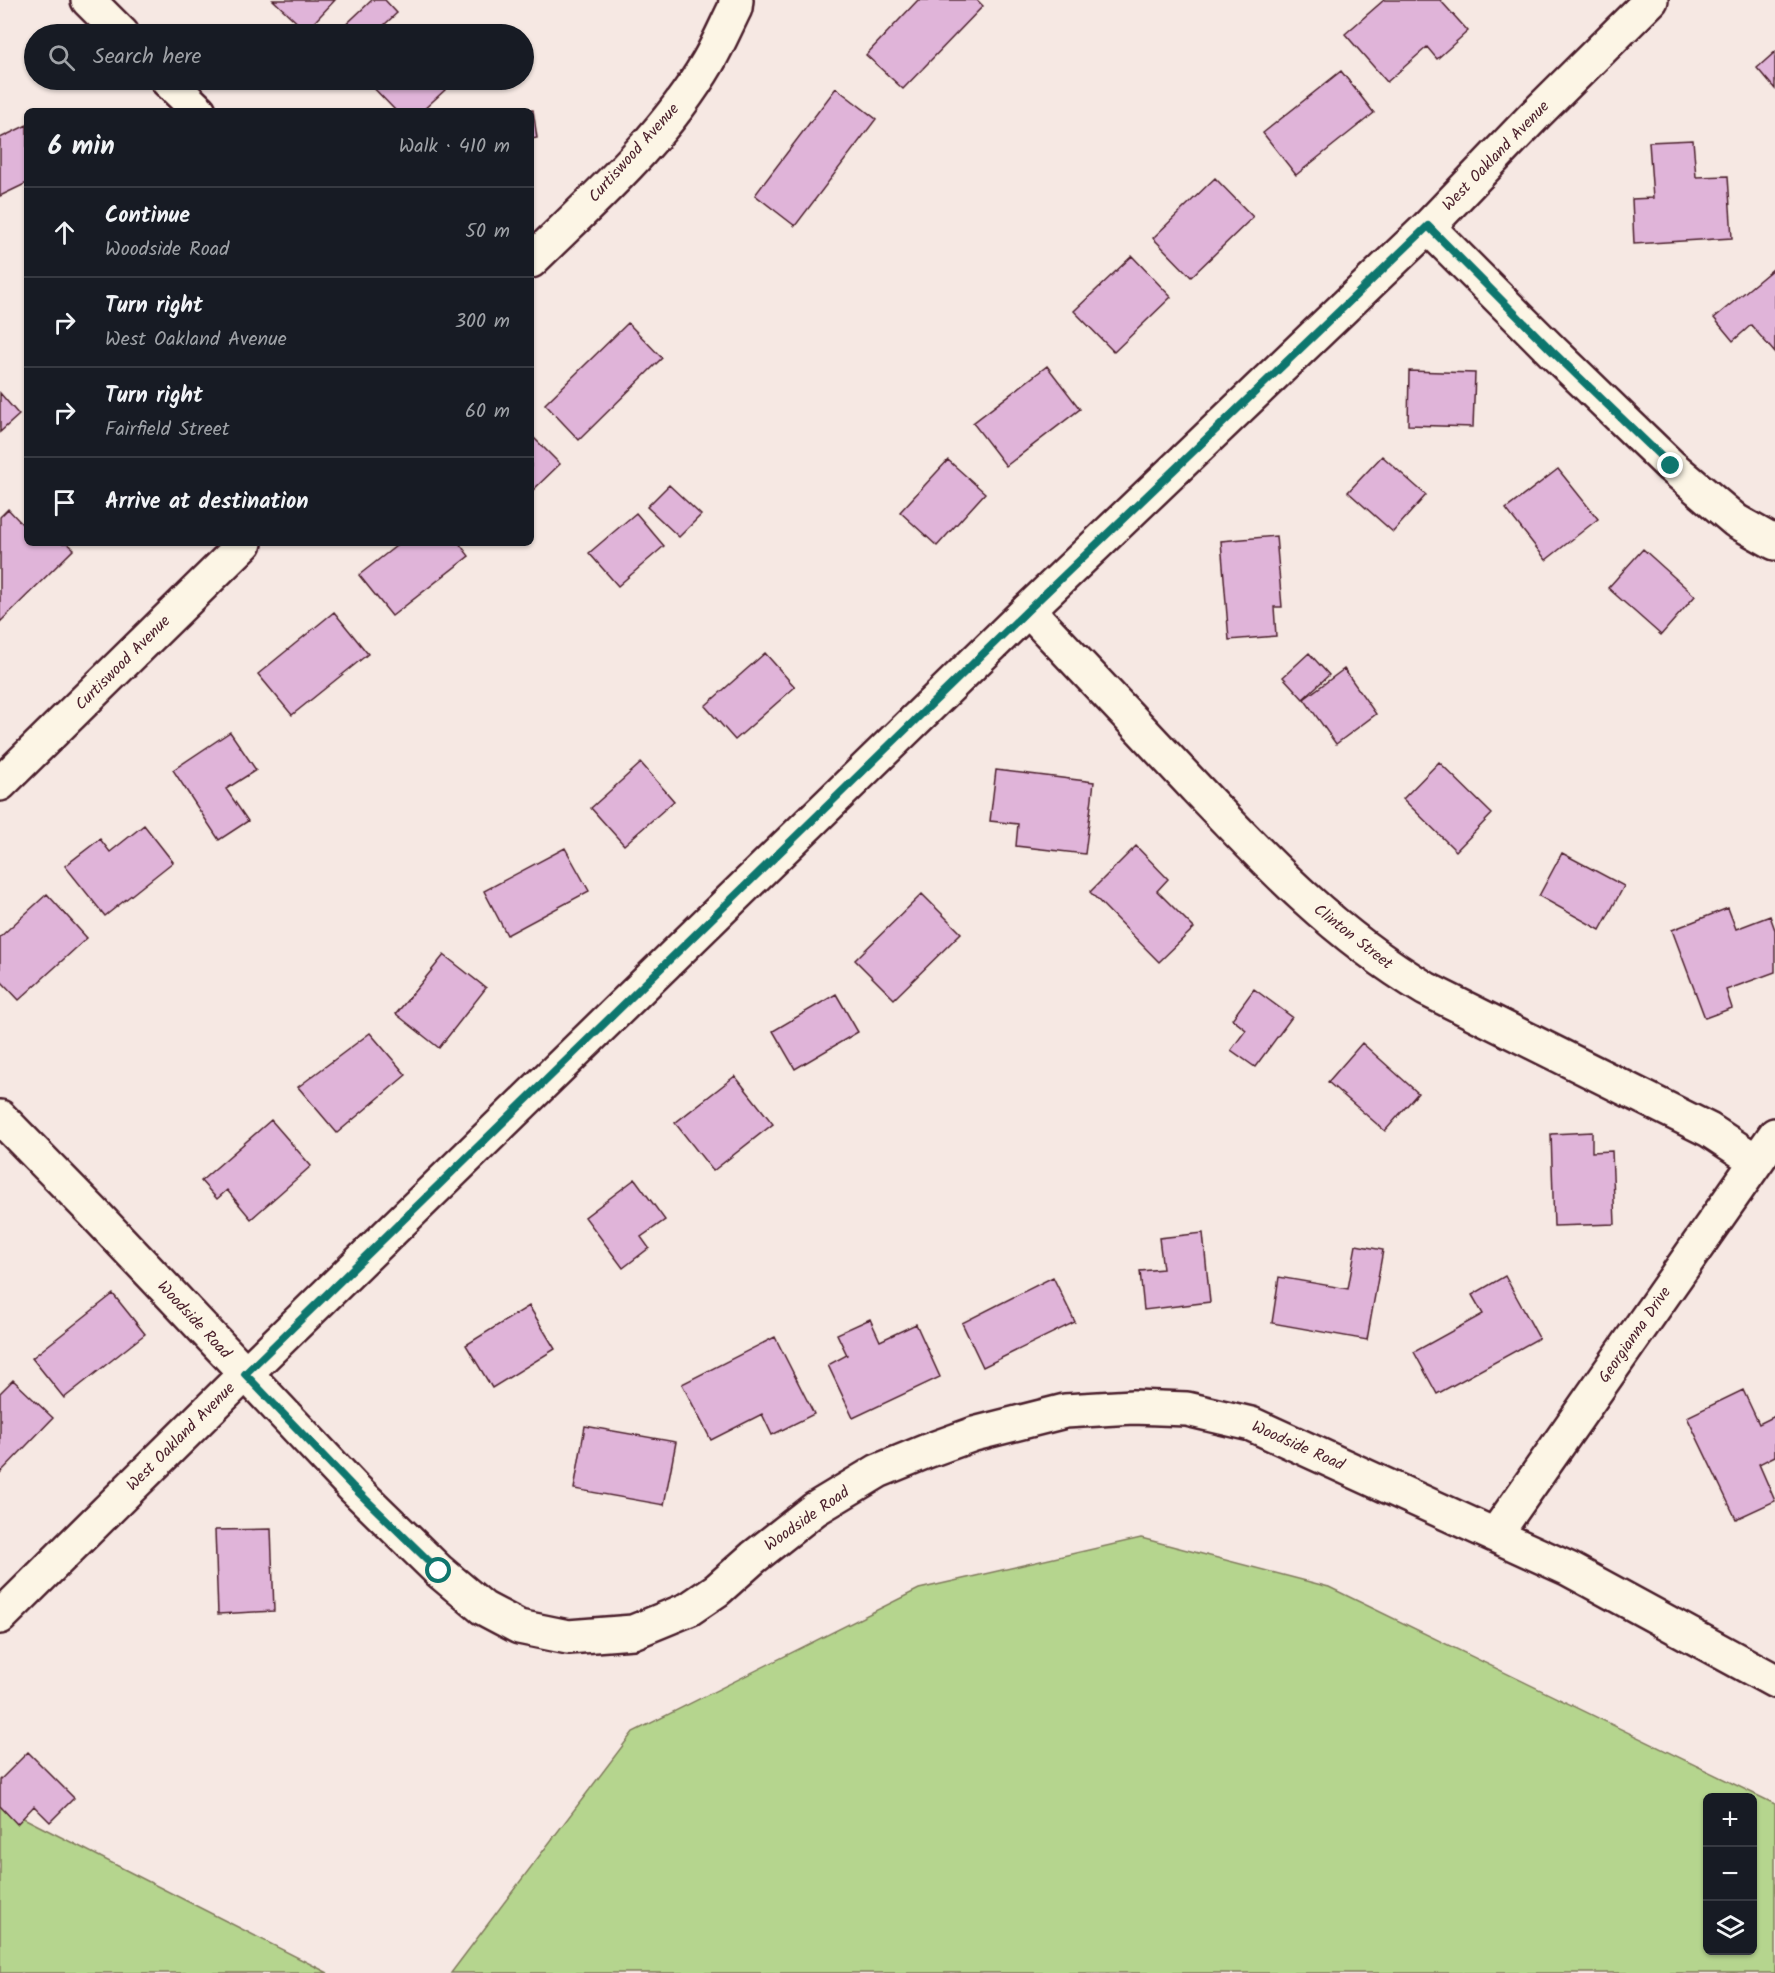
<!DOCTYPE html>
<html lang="en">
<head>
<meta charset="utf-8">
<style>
  body { margin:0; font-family:Kalam,sans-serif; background:#20242c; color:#f1f3f6 }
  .controls { position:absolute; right:18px; bottom:18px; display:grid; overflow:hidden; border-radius:9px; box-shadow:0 2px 4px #0004 }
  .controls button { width:54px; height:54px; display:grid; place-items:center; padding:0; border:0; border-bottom:2px solid #363941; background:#171b24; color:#f1f3f6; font:30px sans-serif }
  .stop { position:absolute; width:18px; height:18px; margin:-14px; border:4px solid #0f766e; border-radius:50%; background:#fff }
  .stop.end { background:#0f766e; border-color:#fff; box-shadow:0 2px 6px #0008 }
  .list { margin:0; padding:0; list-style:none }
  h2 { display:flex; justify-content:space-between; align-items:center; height:78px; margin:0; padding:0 24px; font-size:26px }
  h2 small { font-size:20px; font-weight:400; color:#9ea1a6 }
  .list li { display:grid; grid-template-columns:39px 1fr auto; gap:18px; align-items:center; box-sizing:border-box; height:90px; padding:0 24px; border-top:2px solid #363941 }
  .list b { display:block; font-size:22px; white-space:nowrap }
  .list p { margin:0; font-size:20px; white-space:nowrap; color:#9ea1a6 }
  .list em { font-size:20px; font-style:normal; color:#9ea1a6 }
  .icon { flex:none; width:33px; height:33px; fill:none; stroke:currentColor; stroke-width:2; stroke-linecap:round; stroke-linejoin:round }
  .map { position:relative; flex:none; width:1775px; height:1973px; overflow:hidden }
  .search { position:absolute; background:#171b24; box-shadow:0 2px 4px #0004; left:24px; top:24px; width:510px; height:66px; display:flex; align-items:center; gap:15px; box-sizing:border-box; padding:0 21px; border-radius:33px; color:#9ea1a6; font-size:22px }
  .panel { position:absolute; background:#171b24; box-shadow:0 2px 4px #0004; left:24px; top:108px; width:510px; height:438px; border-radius:9px }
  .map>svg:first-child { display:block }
</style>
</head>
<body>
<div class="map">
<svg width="1775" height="1973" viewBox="0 0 1775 1973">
  <rect width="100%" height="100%" fill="#f6e8e3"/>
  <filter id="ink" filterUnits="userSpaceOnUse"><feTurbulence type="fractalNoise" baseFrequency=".0167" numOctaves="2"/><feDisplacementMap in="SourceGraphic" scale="12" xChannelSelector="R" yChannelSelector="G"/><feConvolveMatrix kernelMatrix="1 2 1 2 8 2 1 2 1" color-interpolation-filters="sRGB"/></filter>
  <g filter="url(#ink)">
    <path fill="#b5d58e" stroke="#807a5c" stroke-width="1.5" fill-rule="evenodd" d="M1141,1538l188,49 446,217v169h-1324l182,-241 286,-143zM1708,1798h44v152h-44z
      M0,1806l328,167h-328z"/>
    <path fill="#e0b4d9" stroke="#4a1f2b" stroke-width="1.5" d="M273,0h62l-29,31z
      M372,0h13l12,13 -14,13 9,8h-56z
      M918,0h59l6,6 -80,83 -37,-34z
      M1384,0h56l28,31 -31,28 -10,-12 -40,35 -42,-48z
      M1775,52v37l-18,-21z
      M1341,71l33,42 -78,62 -33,-42z
      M366,80h69l10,10 -23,21h-26z
      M836,88l40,31 -81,107 -40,-31z
      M533,110l4,28 -6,1v-28h-9z
      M27,125v58l-27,13v-58z
      M1693,140l3,37 32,-1 4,62 -98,6 -2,-45 21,-1 -4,-56z
      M1215,178l38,39 -62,60 -38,-39z
      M1132,256l39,41 -57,55 -40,-41z
      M1773,269l2,2v82l-24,-28 -18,16 -19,-23z
      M628,323l34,35 -83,82 -34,-36z
      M1047,366l33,43 -74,57 -33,-43z
      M1409,371l66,2 -2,54 -65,-2z
      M0,393l19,22 -19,17z
      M531,435l29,29 -29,28z
      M1382,456l44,39 -33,37 -45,-40z
      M948,460l37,33 -48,53 -37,-34z
      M1558,469l40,50 -52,41 -40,-51z
      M669,485l32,30 -22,22 -32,-30z
      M8,509l17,18 2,-2v18h40l7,6 -74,73v-105z
      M636,513l28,33 -46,40 -29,-33z
      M1276,536l6,71h-8l2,29 -47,4 -8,-99z
      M400,543h59l10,13 -77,60 -33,-41z
      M1643,549l52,47 -34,39 -53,-47z
      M334,612l34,42 -76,61 -34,-41z
      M765,653l30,34 -60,53 -30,-34z
      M1309,653l20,22 -26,24 -20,-22z
      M1344,669l32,45 -40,30 -32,-45z
      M230,732l26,38 -30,19 22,32 -29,19 -46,-70z
      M1439,762l53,52 -36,37 -53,-52z
      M641,763l33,38 -50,44 -33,-37z
      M996,770l98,12 -9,72 -69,-8 2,-22 -28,-3z
      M144,825l29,37 -68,54 -40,-50 35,-27 10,13z
      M1136,846l32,33 -11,12 37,37 -35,34 -69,-70z
      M565,848l24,43 -82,44 -23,-44z
      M1562,853l62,33 -24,44 -61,-34z
      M47,894l40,44 -68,62 -19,-20v-43z
      M922,894l39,39 -67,66 -39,-39z
      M1728,908l8,21 34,-13 5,14v42l-49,18 6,18 -27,10 -33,-88z
      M444,955l42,33 -47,60 -43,-34z
      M1254,989l38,28 -37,50 -24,-17 15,-20 -14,-11z
      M836,994l22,38 -63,37 -22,-38z
      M370,1033l36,42 -69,58 -39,-46z
      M1362,1043l56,50 -33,38 -57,-49z
      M735,1076l38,48 -60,47 -38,-48z
      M271,1120l40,46 -60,53 -24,-29 -10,9 -16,-18z
      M1592,1132v20l20,-1 3,73 -61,2 -3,-92z
      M635,1179l30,41 -24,17 8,11 -26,20 -38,-51z
      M1203,1233l7,69 -66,8 -4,-39 23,-2 -4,-31z
      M1356,1245l27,5 -16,90 -95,-17 7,-46 69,12z
      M1505,1276l34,62 -102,56 -23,-42 69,-38 -11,-19z
      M1053,1277l22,45 -92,45 -21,-44z
      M113,1294l32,40 -81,64 -32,-40z
      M529,1306l26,43 -63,39 -26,-43z
      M870,1319l10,22 36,-17 24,53 -87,41 -25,-53 19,-10 -10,-21z
      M775,1337l39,77 -42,21 -10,-21 -51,26 -29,-56z
      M13,1380l40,38 -53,55v-80z
      M1743,1390l16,34 16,-8v40l-16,8 16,37 -39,18 -49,-102z
      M585,1426l91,16 -12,63 -90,-16z
      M271,1529l3,82 -56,3 -3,-84z
      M28,1752l46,46 -24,24 -16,-16 -17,18 -17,-18v-26z"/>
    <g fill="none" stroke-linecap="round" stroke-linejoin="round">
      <defs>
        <path id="minor" d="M88,0l34,34
          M167,80l32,31
          M1428,227l125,125 118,114 65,55 39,22
          M531,261c63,-62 132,-122 177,-199 10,-17 18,-36 27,-54l1,-8
          M1028,610c55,58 111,117 166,176 73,77 140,148 232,203l283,141 47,31
          M0,784l245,-241
          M0,1117l93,95 260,275 86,84 44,37 36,19 49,10 65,-5 56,-23 28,-19 37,-33 61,-48 63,-38 49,-20 47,-17 91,-23 68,-4 54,2 64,15 318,145 206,112
          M1495,1535l280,-400"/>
        <path id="tertiary" d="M0,1617l245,-243 783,-764 400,-383 108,-113 115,-114"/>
      </defs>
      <use href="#minor" stroke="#4a1f2b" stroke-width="38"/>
      <use href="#tertiary" stroke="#4a1f2b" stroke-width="38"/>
      <use href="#minor" stroke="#fcf5e5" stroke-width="33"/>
      <use href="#tertiary" stroke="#fcf5e5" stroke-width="33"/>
    </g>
  </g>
  <g fill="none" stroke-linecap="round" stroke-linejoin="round" filter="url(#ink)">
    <path stroke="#0f766e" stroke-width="8" d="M439,1571l-87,-85 -107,-112 783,-764 400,-384 125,126 118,114"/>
  </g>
  <g text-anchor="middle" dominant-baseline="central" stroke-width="5" stroke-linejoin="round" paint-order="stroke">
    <g font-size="16" fill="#4a1f2b" stroke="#fcf5e5">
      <text transform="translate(634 153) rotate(-48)">Curtiswood Avenue</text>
      <text transform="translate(1496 156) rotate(-46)">West Oakland Avenue</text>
      <text transform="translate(123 663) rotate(-45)">Curtiswood Avenue</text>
      <text transform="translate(1353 937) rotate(38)">Clinton Street</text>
      <text transform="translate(194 1320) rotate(47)">Woodside Road</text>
      <text transform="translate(1635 1335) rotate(-55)">Georgianna Drive</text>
      <text transform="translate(181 1437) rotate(-45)">West Oakland Avenue</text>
      <text transform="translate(1298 1446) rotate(24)">Woodside Road</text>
      <text transform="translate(807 1519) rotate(-35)">Woodside Road</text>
    </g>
  </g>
</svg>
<div class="controls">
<button>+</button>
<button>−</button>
<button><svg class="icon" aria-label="layers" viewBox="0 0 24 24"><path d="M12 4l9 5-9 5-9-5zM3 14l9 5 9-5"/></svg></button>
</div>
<div class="stop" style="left:439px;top:1571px"></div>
<div class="stop end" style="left:1671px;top:466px"></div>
<div class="search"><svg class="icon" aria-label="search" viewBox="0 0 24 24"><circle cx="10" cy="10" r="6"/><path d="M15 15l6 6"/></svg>Search here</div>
<section class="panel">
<h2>6 min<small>Walk · 410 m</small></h2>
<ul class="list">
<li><svg class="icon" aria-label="ahead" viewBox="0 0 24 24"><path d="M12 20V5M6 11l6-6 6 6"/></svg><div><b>Continue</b><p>Woodside Road</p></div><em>50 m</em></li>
<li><svg class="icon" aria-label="right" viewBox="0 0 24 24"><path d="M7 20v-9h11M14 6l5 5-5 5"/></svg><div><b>Turn right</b><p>West Oakland Avenue</p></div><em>300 m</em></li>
<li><svg class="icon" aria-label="right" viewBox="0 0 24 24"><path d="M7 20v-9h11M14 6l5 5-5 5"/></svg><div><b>Turn right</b><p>Fairfield Street</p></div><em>60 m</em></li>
<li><svg class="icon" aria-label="arrive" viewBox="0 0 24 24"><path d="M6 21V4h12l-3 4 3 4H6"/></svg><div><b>Arrive at destination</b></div></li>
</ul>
</section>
</div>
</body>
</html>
